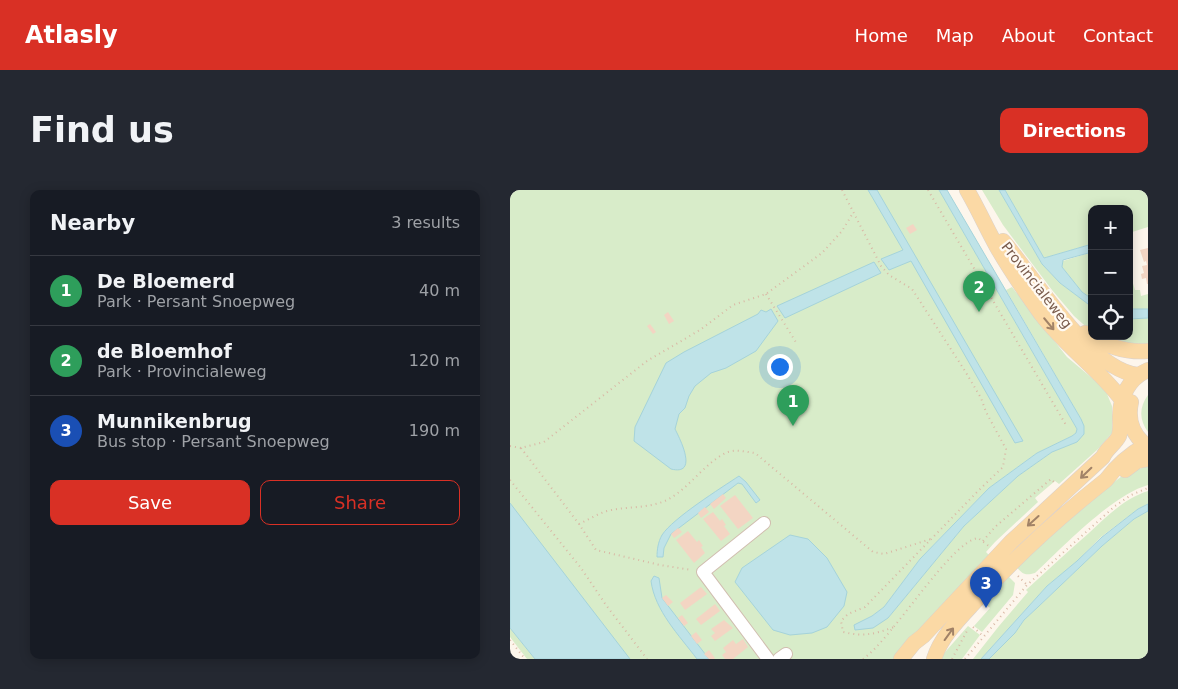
<!DOCTYPE html>
<html lang="en">
<head>
<meta charset="utf-8">
<style>
  body { margin:0; font-family:"DejaVu Sans",sans-serif; background:#242831; color:#f1f3f6 }
  .controls { position:absolute; right:15px; top:15px; display:grid; overflow:hidden; border-radius:10px; box-shadow:0 2px 12px #0003 }
  .controls button { width:45px; height:45px; display:grid; place-items:center; padding:0; border:0; border-bottom:1px solid #363941; background:#171b24; color:#f1f3f6; font:25px sans-serif }
  .you { position:absolute; left:269px; top:176px; width:18px; height:18px; margin:-12px; border:4px solid #fff; border-radius:50%; background:#1a73e8; box-shadow:0 0 0 8px #1a73e833 }
  .badge { display:grid; place-items:center; width:32px; height:32px; border-radius:50%; background:#d93025; color:#fff; font-size:16px; font-weight:700 }
  .pin { position:absolute; translate:-50% -41px; filter:drop-shadow(0 1px 2px #0008) }
  .pin::after { content:''; position:absolute; top:26px; width:18px; height:15px; background:inherit; clip-path:polygon(0 0,100% 0,50% 100%) }
  .list { margin:0; padding:0; list-style:none }
  h2 { display:flex; justify-content:space-between; align-items:center; height:65px; margin:0; padding:0 20px; font-size:21px }
  h2 small { font-size:16px; font-weight:400; color:#9ea1a6 }
  .list li { display:grid; grid-template-columns:32px 1fr auto; gap:15px; align-items:center; box-sizing:border-box; height:70px; padding:0 20px; border-top:1px solid #363941 }
  .list b { display:block; font-size:19px; white-space:nowrap }
  .list p { margin:0; font-size:16px; white-space:nowrap; color:#9ea1a6 }
  .list em { font-size:16px; font-style:normal; color:#9ea1a6 }
  .actions { display:flex; gap:10px; padding:15px 20px }
  .actions a { flex:1; padding:11px 0; border:1px solid #d93025; border-radius:10px; text-align:center; font-size:18px; color:#d93025 }
  .actions .main { background:#d93025; color:#fff }
  .icon { flex:none; width:28px; height:28px; fill:none; stroke:currentColor; stroke-width:2; stroke-linecap:round; stroke-linejoin:round }
  .map { position:relative; flex:none; width:638px; height:469px; overflow:hidden; border-radius:10px }
  header { display:flex; align-items:center; gap:30px; box-sizing:border-box; height:70px; padding:0 25px; background:#d93025; color:#fff }
  header strong { font-size:24px }
  nav { display:flex; gap:28px; margin-inline-start:auto; font-size:18px }
  .intro { display:flex; align-items:center; justify-content:space-between; box-sizing:border-box; height:120px; padding:0 30px }
  h1 { margin:0; font-size:35px }
  .button { padding:12px 22px; border-radius:10px; background:#d93025; color:#fff; font-size:18px; font-weight:700 }
  main { display:flex; gap:30px; padding:0 30px }
  aside { flex:1; background:#171b24; border-radius:10px; box-shadow:0 2px 12px #0003 }
  .map>svg:first-child { display:block }
</style>
</head>
<body>
<header>
<strong>Atlasly</strong>
<nav><a>Home</a><a>Map</a><a>About</a><a>Contact</a></nav>
</header>
<div class="intro"><h1>Find us</h1><a class="button">Directions</a></div>
<main>
<aside>
<h2>Nearby<small>3 results</small></h2>
<ul class="list">
<li><span class="badge" style="background:#2e9e5b">1</span><div><b>De Bloemerd</b><p>Park · Persant Snoepweg</p></div><em>40 m</em></li>
<li><span class="badge" style="background:#2e9e5b">2</span><div><b>de Bloemhof</b><p>Park · Provincialeweg</p></div><em>120 m</em></li>
<li><span class="badge" style="background:#1a4fb4">3</span><div><b>Munnikenbrug</b><p>Bus stop · Persant Snoepweg</p></div><em>190 m</em></li>
</ul>
<div class="actions"><a class="main">Save</a><a>Share</a></div>
</aside>
<div class="map">
<svg width="638" height="469" viewBox="0 0 638 469">
  <rect width="100%" height="100%" fill="#fdf6ec"/>
  <path fill="#d8ecc9" d="M0,0h429l138,239 -1,4 -4,3 -35,17 -48,35 -69,71 -36,48 -12,9 -17,9 33,-7 76,-92 54,-50 34,-24 25,-10 4,-23 -75,-129 6,-3 55,70 38,32 7,17v27l-15,17 -38,34 -4,-3 -20,17 3,4 -43,40 -9,10 3,3 -92,104h-268l-119,-155z
    M472,0h17l43,74 18,19 32,24v25l-18,-16 -22,-26 -49,-65z
    M495,0h143v37l-19,6v-24h-37v35l-48,14z
    M582,62v47l-10,-7 -20,-25 1,-6z
    M619,80l6,20h5l1,6 7,-2v15h-19z
    M638,128v28l-9,1 -41,-11h31v-17z
    M638,205v37c-9,-12 -9,-25 0,-37z
    M638,276v19c-36,10 -85,62 -113,88 -10,3 -13,1 -19,-7l72,-64 38,-29z
    M638,301v13l-10,5 -37,28 -24,24 -30,25 -66,73h-8l26,-33 29,-34 -2,-2c21,-19 41,-38 63,-57 17,-16 36,-35 59,-42z
    M638,321v148h-159l26,-26 9,-13 14,-13 64,-61 32,-27z
    M497,385l8,8 -2,12 -31,37 -8,-6 16,-18 -4,-3z
    M458,436l12,9 -18,24h-23z
    M0,438l25,31h-8l-17,-22z"/>
  <path fill="#bfe3e8" stroke="#a5d3da" d="M358,0h9l146,251 -8,2 -104,-182 -22,9 -8,-11 22,-9z
    M429,0h8l134,229 3,7v8l-7,8 -25,10 -34,24 -54,50 -76,92 -15,10 -18,2 -1,-5 18,-9 12,-9 36,-48 69,-71 48,-35 35,-17 4,-3 1,-4z
    M489,0h6l39,68 48,-14v8l-29,8 -1,7 20,25 10,7v8l-32,-24 -18,-19z
    M364,72l7,11 -96,45 -8,-12z
    M261,119l7,12 -22,30 -30,17 -15,5 -16,13 -6,10 -4,12 -6,6 -4,15c5,10 24,47 -4,40l-37,-28 1,-14 31,-64 18,-11 74,-38 3,-4 5,2z
    M619,119h19v9l-19,1z
    M229,286l7,6 14,18 -4,3 -14,-19 -4,-1 -67,51 -7,14 -1,9h-6c0,-7 1,-15 5,-22 11,-17 59,-47 77,-59z
    M0,313l120,156h-95l-25,-31z
    M638,314v7l-14,8 -32,27 -64,61 -14,13 -9,13 -26,26h-8l66,-73 30,-25 25,-24 36,-28z
    M280,345l18,4 19,19 20,34 -3,14 -17,21 -15,6 -22,2 -17,-5 -38,-48 7,-14z
    M144,386l5,2 3,20 47,61h-12c-18,-24 -42,-48 -46,-78z"/>
  <path fill="#f3d5c3" d="M403,34l4,6 -7,4 -4,-6z
    M638,58v36h-1l-1,-6 -4,1 -1,-5 3,-1 -2,-7 5,-1 -1,-4 -2,1 -4,-12z
    M158,122l6,9 -5,3 -5,-9z
    M140,134l6,8 -3,2 -6,-8z
    M213,304l3,4 -12,11 -4,-5z
    M225,305l18,23 -15,11 -18,-23z
    M195,317l4,5 -8,6 -3,-5z
    M203,322l7,9 2,-2 4,6 -2,1 6,8 -9,7 -18,-22z
    M168,338l4,4 -8,6 -3,-4z
    M178,341l9,11 2,-2 4,6 -2,1 4,6 -11,10 -18,-23z
    M191,397l6,7 -22,16 -5,-7z
    M156,405l7,7 -5,4 -6,-8z
    M205,414l5,7 -19,14 -5,-6z
    M172,425l6,8 -4,3 -6,-8z
    M214,430l9,8 -18,13 -4,-5 4,-3 -4,-4z
    M186,442l6,8 -5,4 -6,-8z
    M233,449l5,8 -15,12h-8l-3,-4 4,-3 -3,-4 10,-8 3,4z
    M199,460l6,8 -1,1h-5l-5,-5z"/>
  <g fill="none" stroke-linecap="round" stroke-linejoin="round">
    <defs>
      <path id="minor" d="M254,333l-61,49 65,87
        M269,469l7,-5"/>
      <path id="major" d="M457,0c11,19 20,39 30,57 13,23 29,46 44,67 24,32 57,54 81,86
        M493,51c31,36 86,129 135,134
        M575,143c20,12 39,20 63,18
        M621,212c-4,18 2,34 17,45
        M615,280l12,-9 11,-2
        M391,469l13,-16 9,-7 88,-94 92,-85c3,-8 12,-13 16,-21 2,-6 1,-13 1,-19 0,-21 9,-39 28,-47
        M424,469c6,-20 23,-38 37,-53 41,-46 87,-88 135,-126 11,-15 24,-26 40,-35"/>
    </defs>
    <use href="#minor" stroke="#d1beb0" stroke-width="14"/>
    <use href="#major" stroke="#dad1cd" stroke-width="16"/>
    <path stroke="#d9b8a5" stroke-width="2" stroke-dasharray="1 4" stroke-linecap="butt" d="M332,0l39,76 8,9 23,14 53,82 16,27 5,14 20,37 -3,18 -24,23 -114,117 -17,7 -7,7 2,11c21,5 32,2 51,-5
      M418,0l138,235
      M256,104l31,50
      M0,256l11,2 23,-6 103,-81 53,-31 33,-25 33,-11 56,-41 20,-22 11,-18
      M11,258l58,76 17,26 64,15 32,5
      M0,290l71,88 25,37 41,54
      M69,334c9,-4 18,-10 28,-13 20,-5 41,-2 60,-11 23,-12 39,-39 61,-48 9,-3 18,0 27,1l118,99 11,2 47,-15
      M473,351l12,-14 56,-48 3,3
      M508,386l9,9
      M463,437l10,9
      M0,450l15,19
      M353,469c30,-21 87,-117 115,-121l12,9
      M442,469l16,-30
      M455,469l62,-74 88,-79 16,-11 17,-7"/>
    <use href="#minor" stroke="#fff" stroke-width="12"/>
    <use href="#major" stroke="#fbd9a5" stroke-width="15"/>
  </g>
  <defs><path id="oneway-shaft" d="M-6 0H5M1.5-3L5.5 0L1.5 3" fill="none" stroke-width="1.6" stroke-linecap="round" stroke-linejoin="round" transform="scale(1.25)"/></defs>
  <g stroke="#a18267">
    <use href="#oneway-shaft" transform="translate(539 134) rotate(50)"/>
    <use href="#oneway-shaft" transform="translate(576 283) rotate(136)"/>
    <use href="#oneway-shaft" transform="translate(523 331) rotate(138)"/>
    <use href="#oneway-shaft" transform="translate(439 444) rotate(-54)"/>
  </g>
  <g text-anchor="middle" dominant-baseline="central" stroke-width="4.5" stroke-linejoin="round" paint-order="stroke">
    <g font-size="14" fill="#7a5c4d" stroke="#fffaf3">
      <text transform="translate(527 95) rotate(52)">Provincialeweg</text>
    </g>
  </g>
</svg>
<div class="controls">
<button>+</button>
<button>−</button>
<button><svg class="icon" aria-label="locate" viewBox="0 0 24 24"><circle cx="12" cy="12" r="6"/><path d="M12 2v4M12 18v4M2 12h4M18 12h4"/></svg></button>
</div>
<div class="you"></div>
<div class="pin badge" style="left:283px;top:236px;background:#2e9e5b">1</div>
<div class="pin badge" style="left:469px;top:122px;background:#2e9e5b">2</div>
<div class="pin badge" style="left:476px;top:418px;background:#1a4fb4">3</div>
</div>
</main>
</body>
</html>
